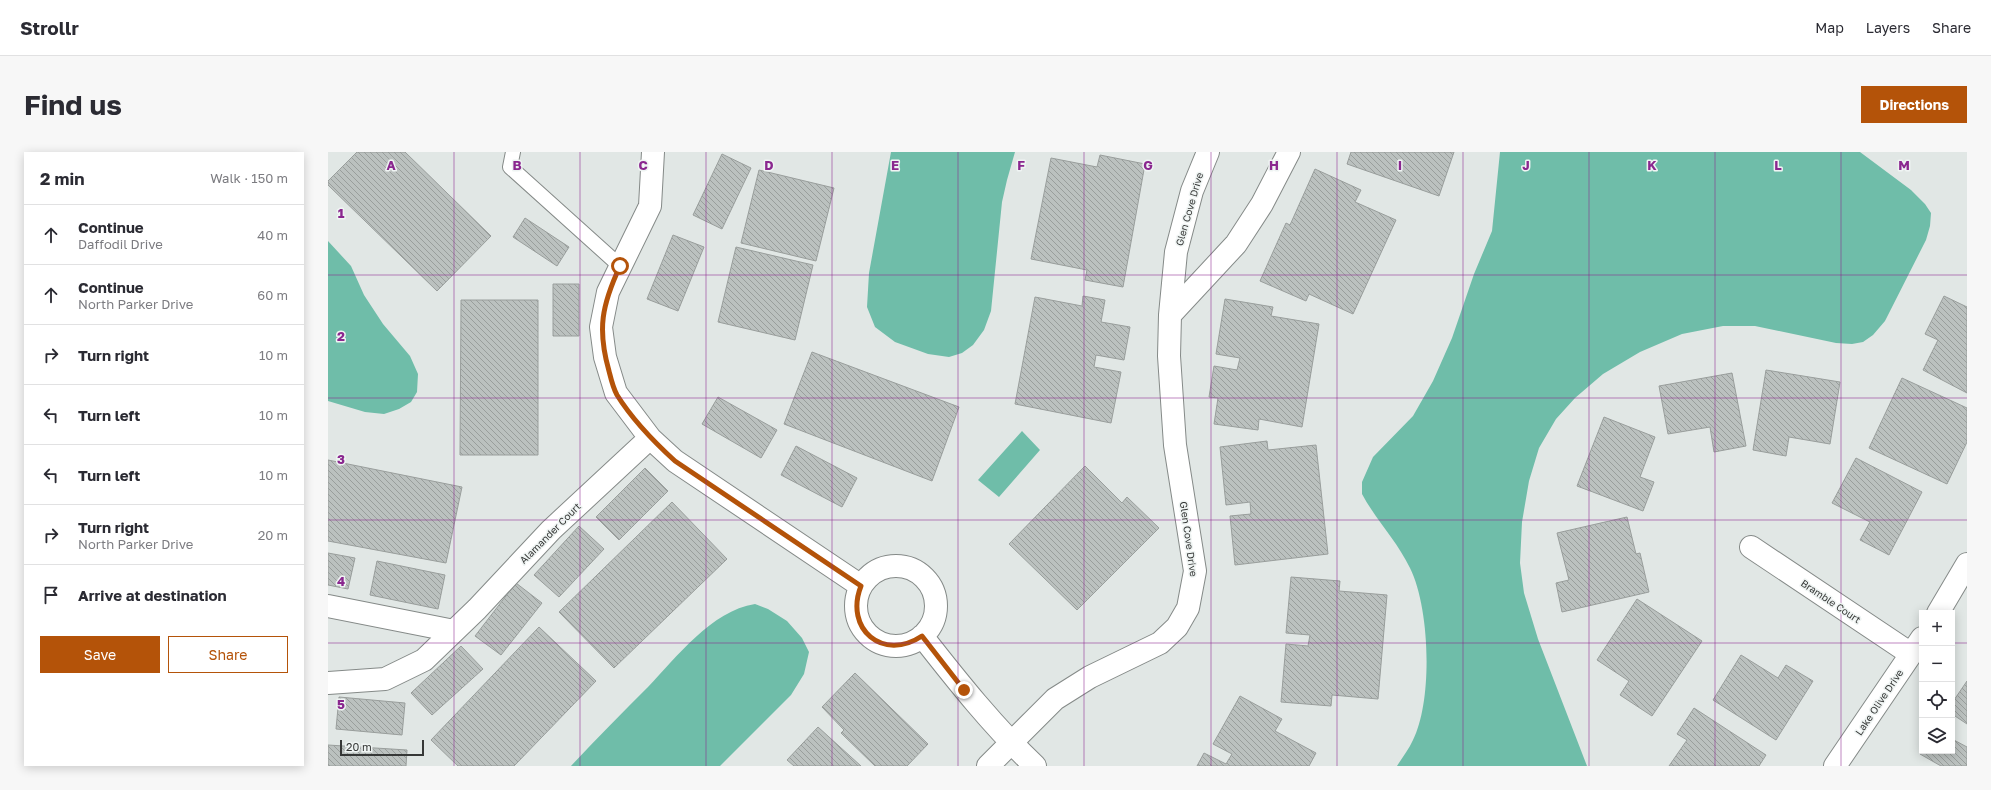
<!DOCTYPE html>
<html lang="en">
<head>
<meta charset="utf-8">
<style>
  body { margin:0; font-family:"Golos Text",sans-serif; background:#f7f7f7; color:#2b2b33 }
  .controls { position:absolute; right:12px; bottom:12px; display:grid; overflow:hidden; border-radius:0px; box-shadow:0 2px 10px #0003 }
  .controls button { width:36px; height:36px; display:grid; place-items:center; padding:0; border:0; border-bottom:1px solid #e1e1e2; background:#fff; color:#2b2b33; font:20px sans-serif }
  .scale { position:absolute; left:12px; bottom:10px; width:84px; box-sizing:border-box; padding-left:4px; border:2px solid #363837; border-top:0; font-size:11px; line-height:14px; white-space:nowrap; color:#363837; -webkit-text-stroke:3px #eff4f3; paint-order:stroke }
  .stop { position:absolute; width:12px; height:12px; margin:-9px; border:3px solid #b45309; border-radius:50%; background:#fff }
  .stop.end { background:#b45309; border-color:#fff; box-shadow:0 1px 4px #0008 }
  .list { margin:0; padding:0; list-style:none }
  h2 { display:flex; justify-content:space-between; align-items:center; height:52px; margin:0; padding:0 16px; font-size:17px }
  h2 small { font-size:13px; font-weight:400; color:#7c7c81 }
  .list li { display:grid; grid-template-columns:26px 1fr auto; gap:12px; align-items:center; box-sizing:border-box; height:60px; padding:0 16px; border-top:1px solid #e1e1e2 }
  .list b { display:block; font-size:15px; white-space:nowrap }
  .list p { margin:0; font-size:13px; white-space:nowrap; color:#7c7c81 }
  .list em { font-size:13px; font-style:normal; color:#7c7c81 }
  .actions { display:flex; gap:8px; padding:12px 16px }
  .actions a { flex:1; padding:9px 0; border:1px solid #b45309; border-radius:0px; text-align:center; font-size:14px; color:#b45309 }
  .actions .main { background:#b45309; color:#fff }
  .icon { flex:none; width:22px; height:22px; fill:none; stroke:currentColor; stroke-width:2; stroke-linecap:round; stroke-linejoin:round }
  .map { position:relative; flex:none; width:1639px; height:614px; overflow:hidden; border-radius:0px }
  header { display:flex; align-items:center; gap:24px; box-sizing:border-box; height:56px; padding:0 20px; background:#fff; border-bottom:1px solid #e1e1e2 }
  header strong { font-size:19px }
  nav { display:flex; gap:22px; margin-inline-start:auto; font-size:14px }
  .intro { display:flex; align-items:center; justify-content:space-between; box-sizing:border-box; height:96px; padding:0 24px }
  h1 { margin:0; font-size:28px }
  .button { padding:10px 18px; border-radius:0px; background:#b45309; color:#fff; font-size:14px; font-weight:700 }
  main { display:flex; gap:24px; padding:0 24px }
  aside { flex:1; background:#fff; border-radius:0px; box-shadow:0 2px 10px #0003 }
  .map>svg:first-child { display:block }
</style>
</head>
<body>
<header>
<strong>Strollr</strong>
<nav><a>Map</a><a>Layers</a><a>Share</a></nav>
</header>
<div class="intro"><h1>Find us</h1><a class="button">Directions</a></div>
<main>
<aside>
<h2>2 min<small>Walk · 150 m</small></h2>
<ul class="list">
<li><svg class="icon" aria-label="ahead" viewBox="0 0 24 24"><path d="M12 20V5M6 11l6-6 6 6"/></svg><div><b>Continue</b><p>Daffodil Drive</p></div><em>40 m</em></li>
<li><svg class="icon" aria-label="ahead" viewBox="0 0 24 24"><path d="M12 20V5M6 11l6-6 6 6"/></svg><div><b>Continue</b><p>North Parker Drive</p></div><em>60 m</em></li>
<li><svg class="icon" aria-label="right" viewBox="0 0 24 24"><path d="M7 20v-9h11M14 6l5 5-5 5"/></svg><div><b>Turn right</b></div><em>10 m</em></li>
<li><svg class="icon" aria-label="left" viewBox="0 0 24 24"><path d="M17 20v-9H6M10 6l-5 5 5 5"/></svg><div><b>Turn left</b></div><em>10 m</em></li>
<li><svg class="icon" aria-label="left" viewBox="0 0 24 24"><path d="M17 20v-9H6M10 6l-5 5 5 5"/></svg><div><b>Turn left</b></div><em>10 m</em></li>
<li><svg class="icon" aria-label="right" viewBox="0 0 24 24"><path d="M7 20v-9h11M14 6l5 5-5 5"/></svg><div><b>Turn right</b><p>North Parker Drive</p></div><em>20 m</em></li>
<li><svg class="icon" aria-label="arrive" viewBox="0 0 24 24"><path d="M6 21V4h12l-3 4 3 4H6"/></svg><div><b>Arrive at destination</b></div></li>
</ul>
<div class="actions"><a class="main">Save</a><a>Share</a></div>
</aside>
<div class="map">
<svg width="1639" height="614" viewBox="0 0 1639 614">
  <defs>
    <pattern id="building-back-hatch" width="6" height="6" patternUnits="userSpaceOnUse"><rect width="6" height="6" fill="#bbc1bf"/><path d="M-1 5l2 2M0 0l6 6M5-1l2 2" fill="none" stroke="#999e9c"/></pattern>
  </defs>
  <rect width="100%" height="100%" fill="#e1e7e5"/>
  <path fill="#6fbda9" d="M563,0h124l-8,28 -5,22 -11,109 -7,19 -11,15 -11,8 -13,4 -21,-3 -33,-12 -20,-15 -8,-20 2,-34z
    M1172,0h360l51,38 14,14 6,9 -1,13 -4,14 -41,81 -12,14 -10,7 -11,2 -16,-1 -81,-17h-32l-41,8 -42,18 -37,22 -28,24 -19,21 -17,29 -10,33 -7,41 -2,41 4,30 14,46 49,127h-190c5,-8 12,-17 16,-26 20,-40 17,-132 -3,-172 -13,-27 -34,-48 -48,-74v-12l11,-25 40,-41 20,-35 19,-43 22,-64 18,-43z
    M0,89l23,25 13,29 19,29 27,32 8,18 -1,18 -6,10 -12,7 -15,5 -19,-2 -37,-11z
    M694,279l18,19 -41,47 -21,-17z
    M427,452l13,5 19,12 15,17 7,14 -5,22 -13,21 -71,71h-149c25,-27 51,-53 77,-79 29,-30 63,-76 107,-83z"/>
  <path fill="url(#building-back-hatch)" stroke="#999e9c" d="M29,0h48l86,84 -54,55 -109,-106v-4z
    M1023,0h103l-15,44 -92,-32z
    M394,2l29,14 -29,61 -29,-14z
    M772,3l45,9 -22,123 -38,-7 2,-10 -56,-11 20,-101 46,9z
    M987,17l46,21 -6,12 41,18 -43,94 -44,-20 -3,7 -46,-20 26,-58 4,2z
    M431,18l75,18 -18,73 -75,-18z
    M197,66l44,29 -12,19 -44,-29z
    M345,83l31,12 -26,64 -31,-12z
    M408,95l77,18 -18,75 -77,-18z
    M225,132h26v52h-26z
    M755,144l22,4 -4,22 29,5 -6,33 -28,-5 -2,12 27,5 -10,51 -96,-19 20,-107 47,9z
    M1616,144l23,11v86l-44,-23 15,-30 -13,-6z
    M897,147l48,8 -2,9 48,8 -17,103 -43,-8 -1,11 -44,-6 4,-26 -9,-1 5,-31 23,4 3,-12 -24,-4z
    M133,148h77v155h-78z
    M484,200l147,55 -27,74 -148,-57z
    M1438,218l74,12 -10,62 -41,-7 -3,19 -33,-6z
    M1404,221l14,73 -32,6 -4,-25 -42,7 -9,-48z
    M1574,226l65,30v34l-20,42 -78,-36z
    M390,245l59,33 -16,28 -59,-34z
    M1276,265l51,20 -15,40 14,5 -11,29 -66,-25z
    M939,289l1,9 48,-5 12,109 -93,11 -5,-49 21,-2 -1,-12 -24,3 -6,-58z
    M468,294l61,32 -15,29 -61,-32z
    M1528,306l66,34 -33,63 -29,-15 10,-18 -38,-19z
    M0,308l134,27 -16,76 -118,-22z
    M757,314l37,37 5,-6 32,31 -82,82 -68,-66z
    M317,316l23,23 -49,49 -23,-23z
    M344,350l55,57 -113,109 -55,-56z
    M1299,365l9,37 4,-1 9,39 -87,20 -6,-29 13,-3 -12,-47z
    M251,374l25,23 -45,48 -25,-22z
    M0,401l27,5 -7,31 -20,-4z
    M49,409l68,14 -7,34 -68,-14z
    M963,425l49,4 -1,10 48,4 -9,104 -46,-4 -1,11 -50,-4 5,-58 22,2 2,-11 -24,-2z
    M188,431l26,20 -41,52 -26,-19z
    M1309,447l65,42 -50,75 -32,-21 9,-14 -32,-21z
    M211,475l57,54 -82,85h-56l-27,-26z
    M133,494l22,23 -51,46 -21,-22z
    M1413,503l37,23 8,-13 27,16 -37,59 -63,-40z
    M527,521l73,71 -21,22h-32l-34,-33 3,-3 -22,-23z
    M1639,529v43l-15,-10v-11z
    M912,544l42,23 -7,12 41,22 -7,13h-112l7,-13 22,11 6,-10 -19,-10z
    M11,545l66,6 -3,32 -66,-6z
    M1366,556l72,47 -7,11h-90l18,-26 -10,-6z
    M490,575l43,39h-67l-7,-6z
    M1624,587l15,8v19h-26l-21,-12 2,-4 30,1z
    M0,593l79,5 -1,16h-78z"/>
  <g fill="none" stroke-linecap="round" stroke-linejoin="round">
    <defs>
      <path id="lane" d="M185,0l-3,15 110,99"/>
      <path id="street" d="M325,0l-3,54 -42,86 -7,35 4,30 11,36 34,45 25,23 186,125
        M842,163l66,-71 26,-40 27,-52
        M1423,395l160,107
        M528 454a40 40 0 1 1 80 0a40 40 0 1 1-80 0Z
        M0,454l126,25
        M1610,461l29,-49
        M594,484c36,46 71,90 113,130
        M0,531l57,-4 39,-19 53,-51 74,-79 99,-92
        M660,614l67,-67 35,-22 70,-34 17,-16 11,-19 7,-37 -20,-126 -6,-89 1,-41 6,-63 16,-61 16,-39
        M1507,614l87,-128"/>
    </defs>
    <use href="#lane" stroke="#858a88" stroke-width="16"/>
    <use href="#street" stroke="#858a88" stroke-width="24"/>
    <use href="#lane" stroke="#fff" stroke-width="14"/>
    <use href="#street" stroke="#fff" stroke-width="22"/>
  </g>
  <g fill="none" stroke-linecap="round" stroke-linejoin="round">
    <path stroke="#b45309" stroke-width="5" d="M292,114c-18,39 -23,63 -11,105 2,8 4,17 8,24 15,24 36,46 58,66l186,125c-17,43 22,76 61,50l42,54"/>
  </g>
  <path fill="none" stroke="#8a278f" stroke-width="1" stroke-opacity="0.55" d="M126,0v614M252,0v614M378,0v614M504,0v614M630,0v614M756,0v614M883,0v614M1009,0v614M1135,0v614M1261,0v614M1387,0v614M1513,0v614M0,123h1639M0,246h1639M0,368h1639M0,491h1594M1624,491h15"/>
  <g text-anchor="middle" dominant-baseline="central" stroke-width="3" stroke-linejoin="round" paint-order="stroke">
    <g font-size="10" fill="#363837" stroke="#eff4f3">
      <text transform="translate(861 57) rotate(-74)">Glen Cove Drive</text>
      <text transform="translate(222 381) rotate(-45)">Alamander Court</text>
      <text transform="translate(861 387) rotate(82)">Glen Cove Drive</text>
      <text transform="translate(1503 449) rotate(34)">Bramble Court</text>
      <text transform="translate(1551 550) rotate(-56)">Lake Olive Drive</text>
    </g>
  </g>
  <g font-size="13" text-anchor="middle" font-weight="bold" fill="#8a278f" stroke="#eff4f3" stroke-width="3" stroke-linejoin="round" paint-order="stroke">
    <text x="63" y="18">A</text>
    <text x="189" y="18">B</text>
    <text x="315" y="18">C</text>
    <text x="441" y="18">D</text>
    <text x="567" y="18">E</text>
    <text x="693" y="18">F</text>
    <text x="820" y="18">G</text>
    <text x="946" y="18">H</text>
    <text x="1072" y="18">I</text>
    <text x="1198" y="18">J</text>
    <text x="1324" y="18">K</text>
    <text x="1450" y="18">L</text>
    <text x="1576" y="18">M</text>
    <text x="13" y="66">1</text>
    <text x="13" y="189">2</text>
    <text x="13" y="312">3</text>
    <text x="13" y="434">4</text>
    <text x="13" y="557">5</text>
  </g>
</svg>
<div class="controls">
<button>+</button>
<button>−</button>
<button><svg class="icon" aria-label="locate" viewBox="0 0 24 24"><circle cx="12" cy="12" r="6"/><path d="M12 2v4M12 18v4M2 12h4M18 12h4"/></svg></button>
<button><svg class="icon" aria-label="layers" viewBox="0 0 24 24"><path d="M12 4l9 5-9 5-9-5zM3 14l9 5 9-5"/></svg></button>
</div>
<div class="scale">20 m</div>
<div class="stop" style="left:292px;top:114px"></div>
<div class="stop end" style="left:636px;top:538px"></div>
</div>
</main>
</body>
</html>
